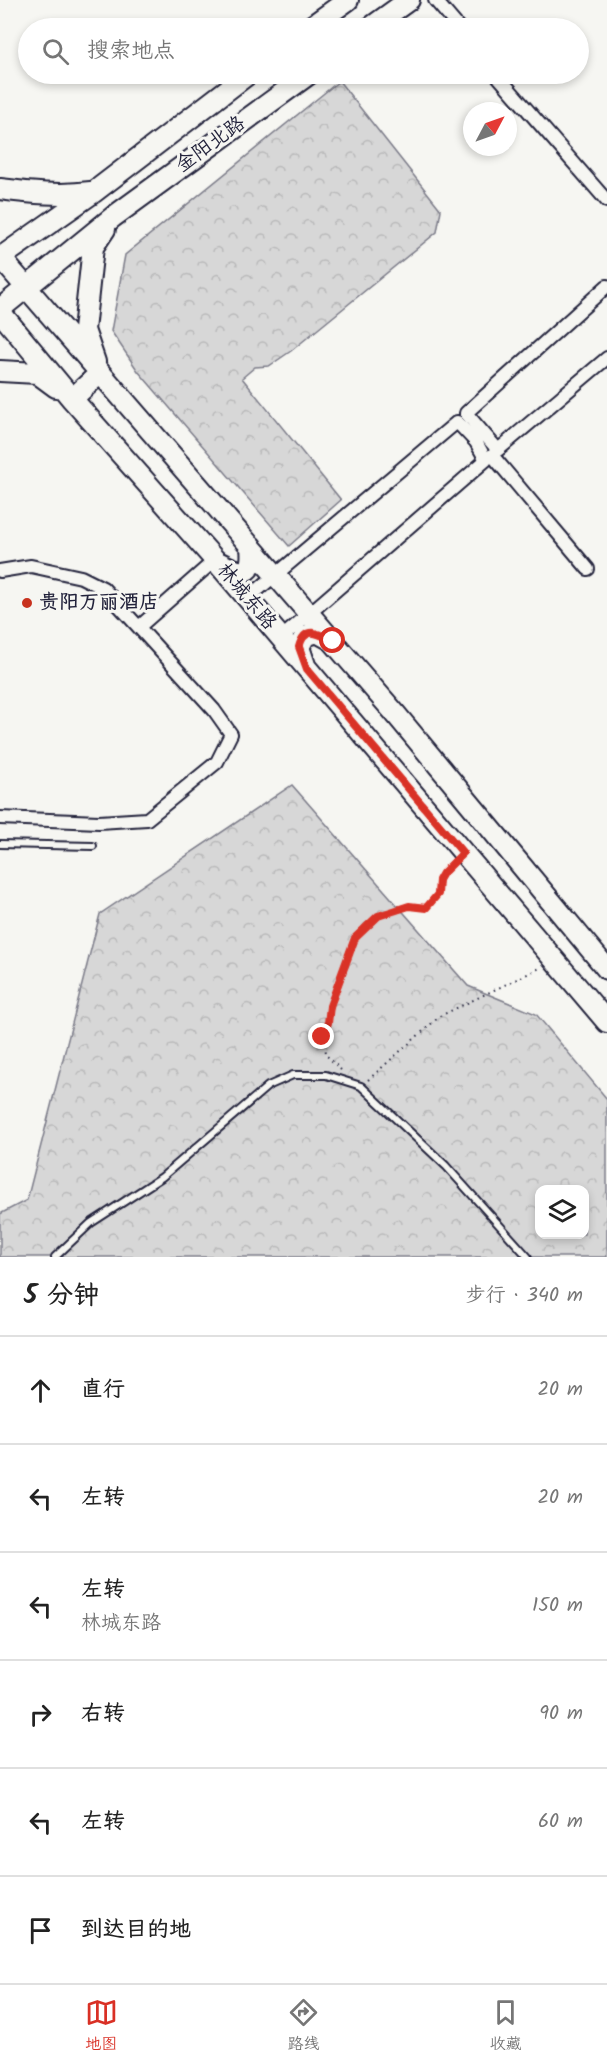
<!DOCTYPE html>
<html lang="zh">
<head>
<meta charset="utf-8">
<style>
  body { margin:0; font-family:Kalam,"LXGW WenKai TC",sans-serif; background:#f6f6f6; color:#222 }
  .controls { position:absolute; right:18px; bottom:18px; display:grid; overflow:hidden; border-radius:12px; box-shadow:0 3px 9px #0003 }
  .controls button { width:54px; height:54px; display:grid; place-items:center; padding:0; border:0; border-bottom:2px solid #e0e0e0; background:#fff; color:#222; font:30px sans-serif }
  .compass { position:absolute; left:463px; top:102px; width:54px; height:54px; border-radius:50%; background:#fff; box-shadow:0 3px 9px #0003; rotate:49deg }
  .stop { position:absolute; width:18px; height:18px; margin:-14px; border:4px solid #d93025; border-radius:50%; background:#fff }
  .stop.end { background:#d93025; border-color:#fff; box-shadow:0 2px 6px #0008 }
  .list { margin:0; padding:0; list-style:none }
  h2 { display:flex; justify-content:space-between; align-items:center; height:78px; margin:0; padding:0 24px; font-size:26px }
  h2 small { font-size:20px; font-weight:400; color:#767676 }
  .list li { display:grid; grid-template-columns:39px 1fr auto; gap:18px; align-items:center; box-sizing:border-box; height:108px; padding:0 24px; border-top:2px solid #e0e0e0 }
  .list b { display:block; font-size:22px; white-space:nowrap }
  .list p { margin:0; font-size:20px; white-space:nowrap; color:#767676 }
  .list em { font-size:20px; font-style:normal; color:#767676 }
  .icon { flex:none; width:33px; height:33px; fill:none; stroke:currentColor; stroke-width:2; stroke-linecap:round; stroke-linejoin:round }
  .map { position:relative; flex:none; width:607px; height:1257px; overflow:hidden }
  .search { position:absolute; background:#fff; box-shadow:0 3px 9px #0003; left:18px; right:18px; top:18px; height:66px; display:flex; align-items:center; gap:15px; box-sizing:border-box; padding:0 21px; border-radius:33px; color:#767676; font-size:22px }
  .sheet { height:726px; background:#fff }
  nav { display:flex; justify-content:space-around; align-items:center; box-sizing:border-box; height:84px; border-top:2px solid #e0e0e0; background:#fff; font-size:16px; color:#767676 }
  nav a { display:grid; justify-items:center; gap:3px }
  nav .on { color:#d93025 }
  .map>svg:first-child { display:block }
</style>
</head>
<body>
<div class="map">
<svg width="607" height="1257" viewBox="0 0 607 1257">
  <defs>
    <pattern id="park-crowns" width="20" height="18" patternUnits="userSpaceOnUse" patternTransform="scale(1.5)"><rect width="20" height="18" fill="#d7d7d7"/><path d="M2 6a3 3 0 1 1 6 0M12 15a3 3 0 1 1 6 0" fill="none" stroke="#b8b8b9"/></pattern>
  </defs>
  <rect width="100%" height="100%" fill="#f6f6f2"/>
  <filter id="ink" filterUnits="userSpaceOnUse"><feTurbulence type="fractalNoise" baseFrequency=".0167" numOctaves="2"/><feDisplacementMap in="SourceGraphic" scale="12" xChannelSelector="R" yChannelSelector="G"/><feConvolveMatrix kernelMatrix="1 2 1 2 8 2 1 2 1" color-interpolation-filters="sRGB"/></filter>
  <g filter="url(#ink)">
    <path fill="url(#park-crowns)" stroke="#7c7c89" stroke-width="1.5" fill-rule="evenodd" d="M339,81l102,129 -4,22 -146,119 -22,15 -14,1 -13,11 99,122 -52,46 -151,-175 -27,-40 14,-76z
      M292,785l176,201 68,28 71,85v158h-607v-43l27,-14 73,-286zM540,1190h44v44h-44z"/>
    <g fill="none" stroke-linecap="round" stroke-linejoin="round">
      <defs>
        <path id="service" d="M0,844l93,2
          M55,1257l36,-34 71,-46 106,-91 25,-11h33l35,11 85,80 82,91"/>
        <path id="minor" d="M435,0l24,28
          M496,74l111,127
          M607,286l-141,127 32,37 109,-92
          M492,455l96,114
          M0,571l31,-5 50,11 22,11 111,122 17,24 -14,28 -70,57 -48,3 -99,-4
          M247,599l210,-177 19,20 10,18 -205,178
          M139,627l76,-67"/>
        <path id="primary" d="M309,28l39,-28
          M370,28l39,-28
          M0,189c31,4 60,7 91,3
          M0,257l394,455 213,257
          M0,258l94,-66 154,-118
          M0,309l113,-92 196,-143
          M0,312l72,87 143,161 392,462
          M95,362l-11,-32 9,-83 12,-18
          M0,371l37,2 19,14
          M72,399l28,-26
          M220,563c23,12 34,14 31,-17
          M305,665l-6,-18 6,-11 12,-4 16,9"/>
      </defs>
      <use href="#service" stroke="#22223b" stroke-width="10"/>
      <use href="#minor" stroke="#22223b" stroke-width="16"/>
      <use href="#primary" stroke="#22223b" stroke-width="24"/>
      <path stroke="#22223b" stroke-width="2" stroke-dasharray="1.5 4.5" stroke-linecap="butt" d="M341,1070l-14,-14 -5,-19 6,-14 2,-16 25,-69 23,-22 31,-10 17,2 12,-14 1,-14 14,-17
        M368,1080l72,-64 102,-49"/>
      <use href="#service" stroke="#f6f6f2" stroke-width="6"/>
      <use href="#minor" stroke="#f6f6f2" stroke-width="12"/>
      <use href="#primary" stroke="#f6f6f2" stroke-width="20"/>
    </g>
  </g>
  <g fill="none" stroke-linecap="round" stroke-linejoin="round" filter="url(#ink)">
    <path stroke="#d93025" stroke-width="8" d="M322,1037l6,-14 2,-17 25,-68 23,-22 31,-10 17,2 12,-14 1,-14 4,-7 20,-20 -156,-184 -8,-22c6,-22 19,-14 34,-6"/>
  </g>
  <circle fill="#c8321e" stroke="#f6f6f2" stroke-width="2" cx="27" cy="603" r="6"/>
  <g text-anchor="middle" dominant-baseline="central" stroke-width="6" stroke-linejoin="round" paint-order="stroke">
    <g font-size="20" fill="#22223b" stroke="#f6f6f2">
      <text transform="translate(211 145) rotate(-36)">金阳北路</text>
      <text transform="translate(246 597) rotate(50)">林城东路</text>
    </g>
    <g font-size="20" font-weight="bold" fill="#22223b" stroke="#f6f6f2" text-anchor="start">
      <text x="39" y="603">贵阳万丽酒店</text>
    </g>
  </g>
</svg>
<div class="controls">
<button><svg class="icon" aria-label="layers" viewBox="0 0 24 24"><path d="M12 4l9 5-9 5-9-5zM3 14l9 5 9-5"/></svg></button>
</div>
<svg class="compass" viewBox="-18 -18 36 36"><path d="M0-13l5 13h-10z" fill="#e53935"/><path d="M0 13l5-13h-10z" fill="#767676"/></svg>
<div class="stop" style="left:333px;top:641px"></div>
<div class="stop end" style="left:322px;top:1037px"></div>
<div class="search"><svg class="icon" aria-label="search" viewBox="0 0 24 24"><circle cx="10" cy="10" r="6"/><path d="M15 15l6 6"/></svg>搜索地点</div>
</div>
<section class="sheet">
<h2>5 分钟<small>步行 · 340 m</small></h2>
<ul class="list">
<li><svg class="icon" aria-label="ahead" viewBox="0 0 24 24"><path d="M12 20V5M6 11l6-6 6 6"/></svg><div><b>直行</b></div><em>20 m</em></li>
<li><svg class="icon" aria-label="left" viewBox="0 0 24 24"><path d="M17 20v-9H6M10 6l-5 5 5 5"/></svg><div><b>左转</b></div><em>20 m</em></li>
<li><svg class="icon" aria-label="left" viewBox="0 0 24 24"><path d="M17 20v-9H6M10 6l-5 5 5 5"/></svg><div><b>左转</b><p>林城东路</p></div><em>150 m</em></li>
<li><svg class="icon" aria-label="right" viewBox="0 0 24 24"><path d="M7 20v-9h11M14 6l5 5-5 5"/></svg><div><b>右转</b></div><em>90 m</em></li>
<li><svg class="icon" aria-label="left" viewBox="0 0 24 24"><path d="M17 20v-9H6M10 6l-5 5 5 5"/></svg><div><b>左转</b></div><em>60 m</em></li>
<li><svg class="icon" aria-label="arrive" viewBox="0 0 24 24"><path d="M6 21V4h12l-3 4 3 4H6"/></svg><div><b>到达目的地</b></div></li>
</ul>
</section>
<nav>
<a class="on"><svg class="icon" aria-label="map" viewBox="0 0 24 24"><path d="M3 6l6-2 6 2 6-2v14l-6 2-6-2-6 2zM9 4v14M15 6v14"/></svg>地图</a>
<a><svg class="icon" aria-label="directions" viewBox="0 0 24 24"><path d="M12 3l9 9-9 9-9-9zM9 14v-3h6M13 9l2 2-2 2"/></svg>路线</a>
<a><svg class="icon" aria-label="saved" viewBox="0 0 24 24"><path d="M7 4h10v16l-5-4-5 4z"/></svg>收藏</a>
</nav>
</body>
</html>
